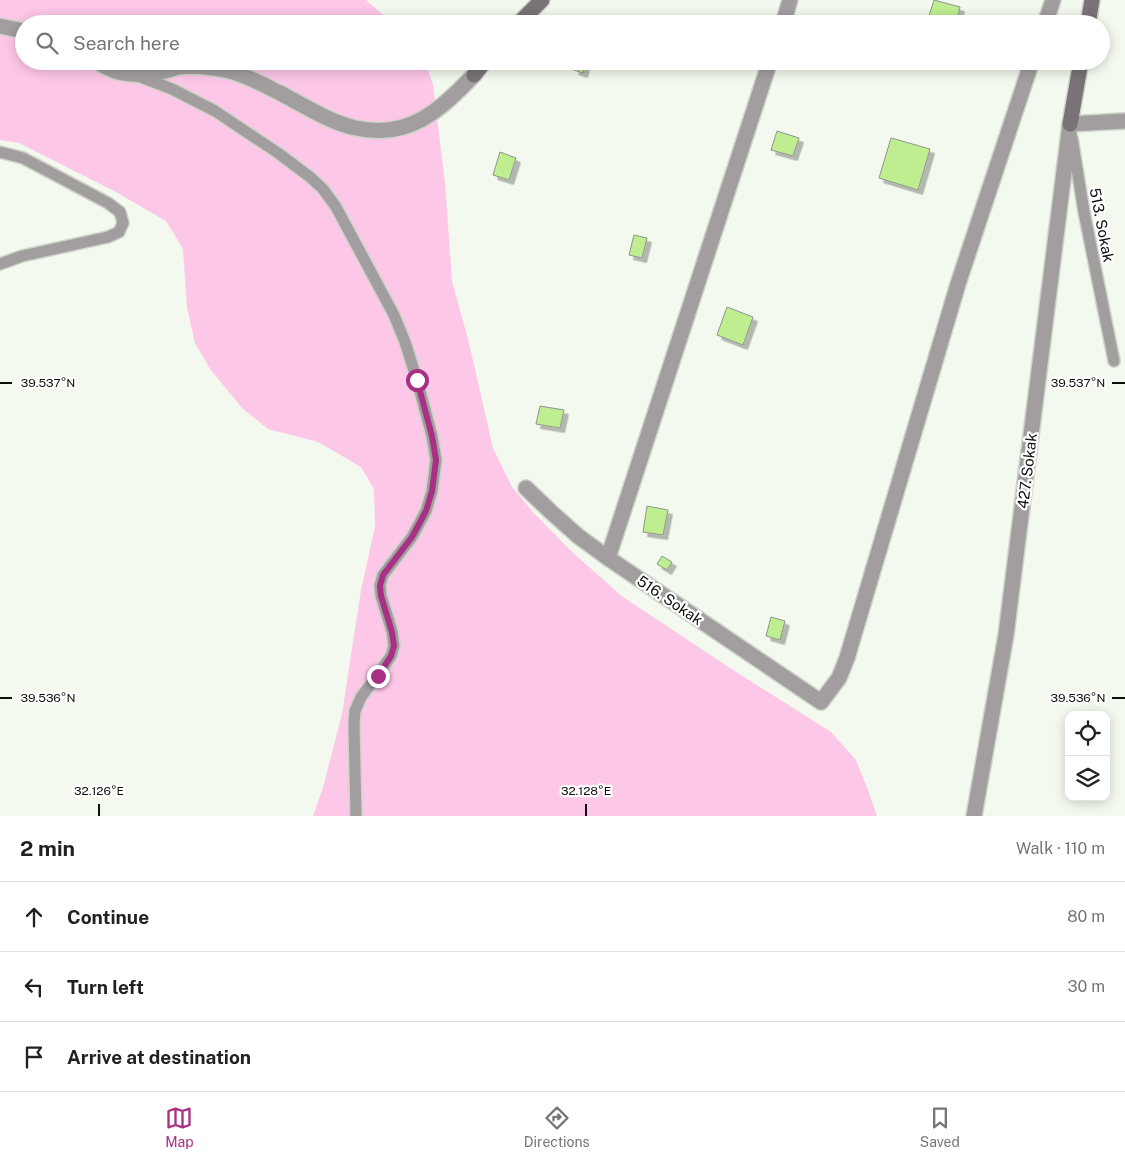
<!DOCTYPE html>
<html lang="en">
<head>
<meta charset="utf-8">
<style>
  body { margin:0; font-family:"Public Sans",sans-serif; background:#f2f2f2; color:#202124 }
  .controls { position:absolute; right:15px; bottom:15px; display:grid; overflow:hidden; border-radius:10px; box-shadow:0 2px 12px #0003 }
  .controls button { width:45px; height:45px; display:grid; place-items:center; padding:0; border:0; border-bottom:1px solid #e0e0e0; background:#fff; color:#202124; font:25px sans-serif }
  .stop { position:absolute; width:15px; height:15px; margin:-11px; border:4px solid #a83085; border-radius:50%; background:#fff }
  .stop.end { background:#a83085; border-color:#fff; box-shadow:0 1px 5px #0008 }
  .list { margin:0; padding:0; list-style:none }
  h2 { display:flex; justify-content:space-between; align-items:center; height:65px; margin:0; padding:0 20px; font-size:21px }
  h2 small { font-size:16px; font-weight:400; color:#757577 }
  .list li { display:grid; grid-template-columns:32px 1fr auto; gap:15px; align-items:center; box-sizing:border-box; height:70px; padding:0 20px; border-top:1px solid #e0e0e0 }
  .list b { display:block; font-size:19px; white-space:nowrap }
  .list em { font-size:16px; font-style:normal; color:#757577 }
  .icon { flex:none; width:28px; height:28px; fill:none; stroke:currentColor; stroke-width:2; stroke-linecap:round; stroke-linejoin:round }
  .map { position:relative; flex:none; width:1125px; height:816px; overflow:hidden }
  .search { position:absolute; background:#fff; box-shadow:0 2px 12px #0003; left:15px; right:15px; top:15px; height:55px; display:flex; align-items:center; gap:12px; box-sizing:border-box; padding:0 18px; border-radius:28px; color:#757577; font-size:19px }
  .sheet { height:275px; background:#fff }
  nav { display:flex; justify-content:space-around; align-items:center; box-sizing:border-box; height:70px; border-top:1px solid #e0e0e0; background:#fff; font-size:14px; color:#757577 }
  nav a { display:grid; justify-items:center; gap:2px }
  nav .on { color:#a83085 }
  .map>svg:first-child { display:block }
</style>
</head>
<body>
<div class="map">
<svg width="1125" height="816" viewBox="0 0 1125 816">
  <defs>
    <filter id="shadow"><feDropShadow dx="4.5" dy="4.5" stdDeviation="0" flood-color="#0004"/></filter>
  </defs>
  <rect width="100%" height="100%" fill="#f3f9ee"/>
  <path fill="#fdc7e7" d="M0,0h366l28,24h-370v37h401l8,23 12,100 7,97 17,62 24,105 19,39 21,25 39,40 51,45 110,73 98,62 25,28 12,30 9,26h-564l9,-25 20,-77 19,-124 14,-63 -1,-38 -13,-22 -43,-25 -50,-13 -25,-20 -33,-40 -15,-26 -8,-35 -4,-59 -17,-28 -50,-29 -97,-49 -19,-3z"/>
  <path fill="#bfee91" stroke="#8e9489" filter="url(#shadow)" d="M934,0l26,7 -4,17h-23l-6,-2z
    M577,63l8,3 -2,7 -9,-3z
    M777,131l22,7 -6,18 -22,-6z
    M891,138l39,11 -12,41 -39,-12z
    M500,152l16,6 -7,22 -16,-5z
    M634,235l13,3 -5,20 -13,-3z
    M727,307l26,10 -10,28 -26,-10z
    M540,406l24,4 -4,18 -24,-4z
    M647,506l21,4 -5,25 -20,-3z
    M662,556l10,6 -5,8 -10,-6z
    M771,617l14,4 -5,19 -14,-4z"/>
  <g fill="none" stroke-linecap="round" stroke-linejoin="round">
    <defs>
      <path id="lane" d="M138,76l34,13 43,22 63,42 32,24 13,12 13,18 58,108 11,27 12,38 15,56 4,24 -4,31 -6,20 -14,26 -29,38 -3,10 1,11 11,35 2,15 -3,10 -14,20 -16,21 -6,14 -1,13 2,92
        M1072,138l12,74 30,149
        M0,152l23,6 85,45 12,9 3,11 -4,9 -11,5 -86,19 -22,8"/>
      <path id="street" d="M783,24l7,-24
        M1045,24l8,-24
        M0,26l24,5
        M95,61c6,3 13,8 20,10 11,4 27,4 38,2 9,0 17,-4 26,-6 15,-2 31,0 45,3 20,4 38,14 56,23 23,12 51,30 76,35 53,12 84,-18 118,-53
        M526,488l25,24 27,24 30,22 213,144 18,-24 8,-20 111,-374 74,-223
        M608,558l162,-497
        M974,816l32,-181 64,-511 55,-3"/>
      <path id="secondary" d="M518,24l24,-24
        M1088,24l4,-24
        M474,75l11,-14
        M1070,124l11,-63"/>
    </defs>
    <use href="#lane" stroke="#ced4ca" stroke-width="14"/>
    <use href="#street" stroke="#ced4ca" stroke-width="18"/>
    <use href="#secondary" stroke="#ced4ca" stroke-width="18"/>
    <use href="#lane" stroke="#a29d9f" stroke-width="11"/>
    <use href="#street" stroke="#a29d9f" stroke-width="15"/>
    <use href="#secondary" stroke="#797276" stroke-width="15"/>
  </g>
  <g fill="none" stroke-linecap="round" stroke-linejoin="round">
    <path stroke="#a83085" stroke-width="6" d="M378,676l13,-20 3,-10 -2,-14 -11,-36 -1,-10 3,-11 29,-38 14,-26 6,-20 4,-31 -4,-24 -15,-56"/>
  </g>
  <path fill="none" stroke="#0e100c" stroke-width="2" d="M0,383h12M1112,383h13M0,698h12M1112,698h13M99,804v12M586,804v12"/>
  <g text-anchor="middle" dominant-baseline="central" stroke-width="4.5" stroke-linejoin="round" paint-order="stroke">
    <g font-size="15" fill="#0e100c" stroke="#fff">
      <text transform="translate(1102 225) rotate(79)">513. Sokak</text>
      <text transform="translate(1027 471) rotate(-83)">427. Sokak</text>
      <text transform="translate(670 600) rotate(34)">516. Sokak</text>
    </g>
  </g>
  <g font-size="12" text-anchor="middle" fill="#0e100c" stroke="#fff" stroke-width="4.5" stroke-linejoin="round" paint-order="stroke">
    <text x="48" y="387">39.537°N</text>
    <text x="1078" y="387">39.537°N</text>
    <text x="48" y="702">39.536°N</text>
    <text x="1078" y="702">39.536°N</text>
    <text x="99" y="795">32.126°E</text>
    <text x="586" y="795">32.128°E</text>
  </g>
</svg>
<div class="controls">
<button><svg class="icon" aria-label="locate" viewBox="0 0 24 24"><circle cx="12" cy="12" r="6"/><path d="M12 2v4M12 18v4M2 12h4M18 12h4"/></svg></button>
<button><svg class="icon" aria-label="layers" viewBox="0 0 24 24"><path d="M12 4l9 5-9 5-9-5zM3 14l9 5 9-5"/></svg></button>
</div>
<div class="stop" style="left:417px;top:380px"></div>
<div class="stop end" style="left:378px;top:676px"></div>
<div class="search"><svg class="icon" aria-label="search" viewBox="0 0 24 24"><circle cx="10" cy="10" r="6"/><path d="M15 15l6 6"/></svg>Search here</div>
</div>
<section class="sheet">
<h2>2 min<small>Walk · 110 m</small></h2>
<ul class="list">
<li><svg class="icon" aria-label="ahead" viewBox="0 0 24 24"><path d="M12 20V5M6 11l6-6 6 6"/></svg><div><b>Continue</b></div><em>80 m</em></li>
<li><svg class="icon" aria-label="left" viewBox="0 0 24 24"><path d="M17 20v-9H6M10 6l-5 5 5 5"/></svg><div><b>Turn left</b></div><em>30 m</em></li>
<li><svg class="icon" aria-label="arrive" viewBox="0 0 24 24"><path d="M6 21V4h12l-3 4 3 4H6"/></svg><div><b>Arrive at destination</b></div></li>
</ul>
</section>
<nav>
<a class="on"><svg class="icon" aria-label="map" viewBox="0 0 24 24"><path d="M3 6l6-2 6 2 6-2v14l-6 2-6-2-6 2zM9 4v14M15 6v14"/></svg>Map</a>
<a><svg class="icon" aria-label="directions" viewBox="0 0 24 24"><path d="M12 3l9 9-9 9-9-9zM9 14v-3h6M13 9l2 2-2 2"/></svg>Directions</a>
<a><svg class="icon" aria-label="saved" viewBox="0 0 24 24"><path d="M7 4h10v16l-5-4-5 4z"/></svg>Saved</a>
</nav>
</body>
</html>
